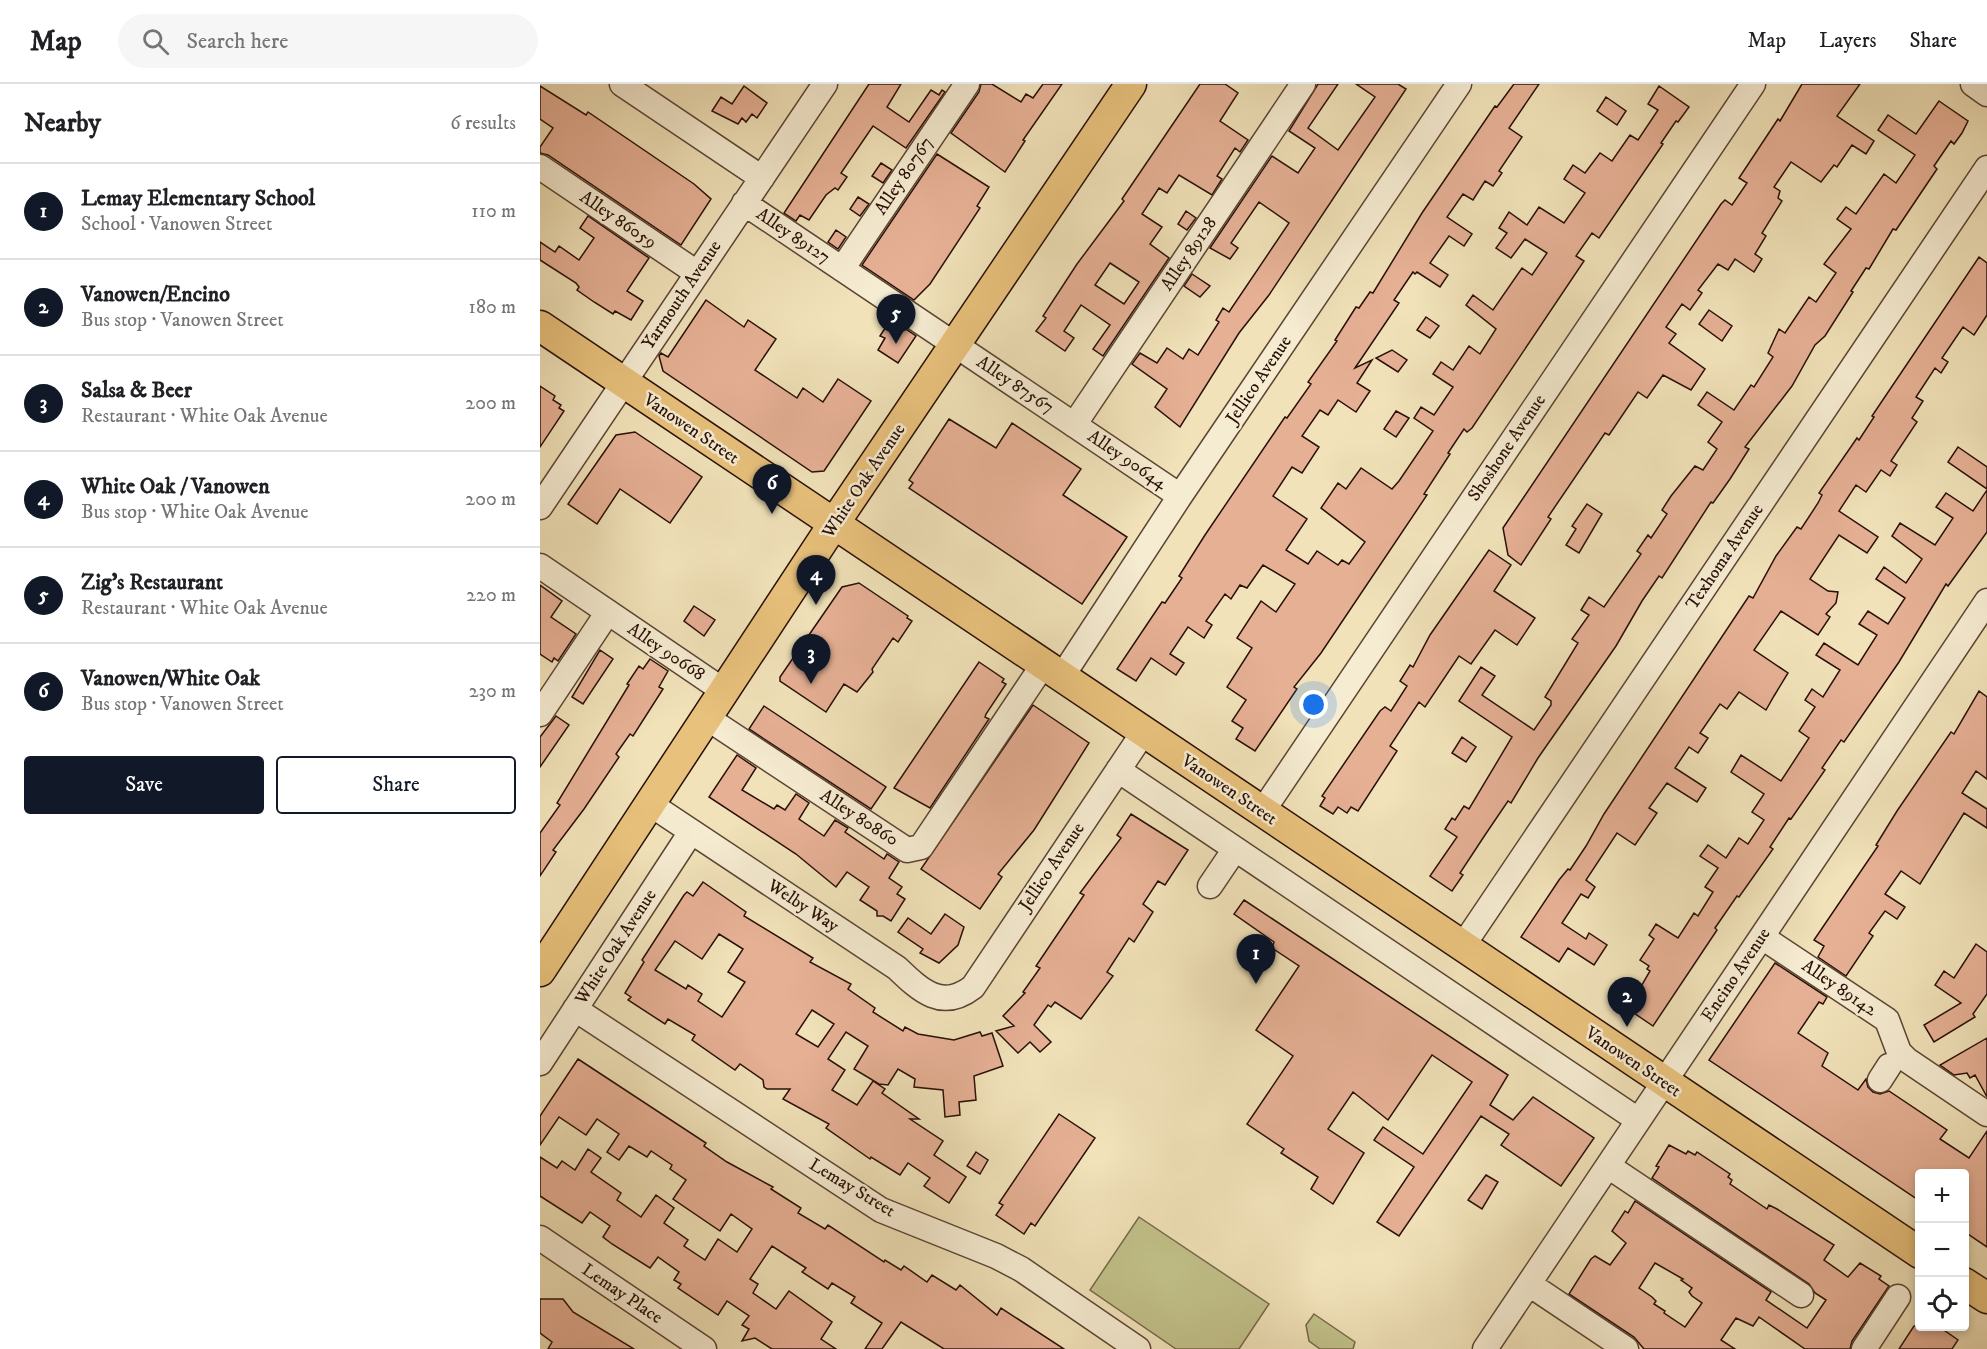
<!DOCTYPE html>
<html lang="en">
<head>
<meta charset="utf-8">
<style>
  body { margin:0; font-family:"IM FELL DW Pica",serif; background:#f6f6f6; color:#202124 }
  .controls { position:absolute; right:18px; bottom:18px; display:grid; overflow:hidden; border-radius:6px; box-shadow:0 3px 9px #0003 }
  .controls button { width:54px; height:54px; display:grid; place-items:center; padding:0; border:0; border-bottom:2px solid #e0e0e0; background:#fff; color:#202124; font:30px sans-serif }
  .you { position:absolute; left:774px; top:621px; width:21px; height:21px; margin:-15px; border:4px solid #fff; border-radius:50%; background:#1a73e8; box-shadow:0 0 0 9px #1a73e833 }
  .badge { display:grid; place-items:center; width:39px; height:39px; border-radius:50%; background:#111827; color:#fff; font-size:20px; font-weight:700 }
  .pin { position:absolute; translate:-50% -50px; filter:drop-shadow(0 2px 3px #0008) }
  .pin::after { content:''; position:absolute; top:32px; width:21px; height:18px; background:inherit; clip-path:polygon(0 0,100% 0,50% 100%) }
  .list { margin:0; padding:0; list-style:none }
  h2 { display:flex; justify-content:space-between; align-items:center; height:78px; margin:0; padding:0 24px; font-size:26px }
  h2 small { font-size:20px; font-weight:400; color:#757577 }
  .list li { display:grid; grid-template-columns:39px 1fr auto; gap:18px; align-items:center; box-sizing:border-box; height:96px; padding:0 24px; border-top:2px solid #e0e0e0 }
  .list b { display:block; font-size:22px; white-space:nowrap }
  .list p { margin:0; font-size:20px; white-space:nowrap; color:#757577 }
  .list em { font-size:20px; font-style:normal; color:#757577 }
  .actions { display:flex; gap:12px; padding:18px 24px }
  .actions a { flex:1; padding:14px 0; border:2px solid #111827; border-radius:6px; text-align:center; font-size:21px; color:#111827 }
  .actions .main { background:#111827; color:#fff }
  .icon { flex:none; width:33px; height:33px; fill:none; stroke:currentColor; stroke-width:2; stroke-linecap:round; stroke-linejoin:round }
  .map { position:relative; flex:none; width:1447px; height:1265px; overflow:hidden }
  header { display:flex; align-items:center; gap:36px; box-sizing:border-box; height:84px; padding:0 30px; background:#fff; border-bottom:2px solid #e0e0e0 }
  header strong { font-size:28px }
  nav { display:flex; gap:33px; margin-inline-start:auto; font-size:21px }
  .search { width:420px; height:54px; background:#f6f6f6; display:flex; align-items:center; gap:15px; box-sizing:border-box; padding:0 21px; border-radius:33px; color:#757577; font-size:22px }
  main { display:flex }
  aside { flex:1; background:#fff }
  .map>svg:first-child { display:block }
</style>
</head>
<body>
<header>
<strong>Map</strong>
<div class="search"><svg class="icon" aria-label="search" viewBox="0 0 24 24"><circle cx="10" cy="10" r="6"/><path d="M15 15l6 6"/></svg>Search here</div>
<nav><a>Map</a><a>Layers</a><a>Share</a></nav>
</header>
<main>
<aside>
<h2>Nearby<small>6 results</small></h2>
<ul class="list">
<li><span class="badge">1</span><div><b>Lemay Elementary School</b><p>School · Vanowen Street</p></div><em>110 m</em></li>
<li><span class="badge">2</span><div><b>Vanowen/Encino</b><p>Bus stop · Vanowen Street</p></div><em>180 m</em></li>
<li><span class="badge">3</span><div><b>Salsa &amp; Beer</b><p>Restaurant · White Oak Avenue</p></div><em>200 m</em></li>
<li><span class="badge">4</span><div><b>White Oak / Vanowen</b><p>Bus stop · White Oak Avenue</p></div><em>200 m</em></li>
<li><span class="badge">5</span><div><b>Zig's Restaurant</b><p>Restaurant · White Oak Avenue</p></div><em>220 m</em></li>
<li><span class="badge">6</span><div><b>Vanowen/White Oak</b><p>Bus stop · Vanowen Street</p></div><em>230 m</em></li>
</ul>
<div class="actions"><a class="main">Save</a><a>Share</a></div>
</aside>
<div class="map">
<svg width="1447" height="1265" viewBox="0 0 1447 1265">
  <rect width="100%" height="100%" fill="#f1e2b9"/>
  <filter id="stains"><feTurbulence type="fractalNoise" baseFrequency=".00333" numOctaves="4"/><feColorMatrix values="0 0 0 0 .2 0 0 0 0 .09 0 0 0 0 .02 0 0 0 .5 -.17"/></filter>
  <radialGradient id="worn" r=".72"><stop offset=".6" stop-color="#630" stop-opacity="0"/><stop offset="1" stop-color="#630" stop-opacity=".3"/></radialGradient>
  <path fill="#c2c18a" stroke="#766848" stroke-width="1.5" d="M599,1133l130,87 -30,45h-63l-86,-59z
    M774,1230l41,28 -2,7h-33l-11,-8 -3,-16z"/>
  <path fill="#e6b095" stroke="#291007" stroke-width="1.5" fill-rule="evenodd" d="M329,0h32l-14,23 22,15 22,-32 8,5 3,-5 3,2 -39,56 -33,-22 -32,47 6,4 -9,13 -3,-2 -9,7 -17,25 -9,-5 -4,6 -12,-8z
    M441,0h11l29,18 5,-8 7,4 10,-14h19l-39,56 2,1 -20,31 -54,-39 28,-41z
    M660,0h25l13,9 -18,28 28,19 -8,12 -5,-4 -18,28 5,3 -10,16 -33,-20 -12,18 -8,-5 -17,26 20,13 -12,17 19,14 -66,98 -10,-7 17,-24 -29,-20 -17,26 10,7 -9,13 -29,-20 10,-13 -3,-2 34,-52 47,-63 -2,-2zM570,179l29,19 -15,22 -29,-19z
    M778,0h20l-30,44 30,22 37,-53 -19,-13h42l8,5 -137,206 -30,38 -59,94 -25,-20 12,-18 -35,-25 8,-11 17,10 10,-15 16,11 6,-10 9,6 21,-33 -3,-2 7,-12 6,4 60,-89 -30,-21 -28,41 7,5 -8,11 -20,-11 62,-92 26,17 17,-25 -26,-17z
    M974,0h25l-30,44 13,9 -23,34 3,2 -9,13 -8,-5 -12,19 -10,-6 -16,23 25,17 -8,12 -15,-10 -19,27 18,12 -8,12 -23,-15 -2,2 -2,-2 -19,28 5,3 -44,65 17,-8 -15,23 13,8 -14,21 -18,-12 -10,15 -8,-5 -18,26 17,11 -17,26 -10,-6 -19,29 34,23 -21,31 22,14 9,-13 21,14 4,-5 7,4 16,-22 -44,-34 17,-25 8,6 15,-21 31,21 7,-8 34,-50 -19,-13 7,-11 13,8 19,-28 -20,-13 8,-12 12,8 16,-24 11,8 16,-25 -30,-24 7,-10 20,15 29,-42 10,7 15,-22 -22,-14 -14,19 -15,-10 11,-15 -8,-5 10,-16 18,13 12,-18 25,16 21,-30 -21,-14 9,-14 12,8 15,-20 12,8 18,-26 8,5 20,-30 -10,-6 11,-18 30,21 -11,15 -2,-1 -15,22 2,1 -64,94 -7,-5 -16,23 8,5 -112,167 -5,4 -3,-3 -16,24 2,1 -26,40 3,1 -106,158 -27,34 3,2 -42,62 -19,-12 7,-11 -11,-7 14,-21 -19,-13 25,-39 -15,-10 24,-37 15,11 19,-28 -32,-19 -16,23 -7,-3 -9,14 -6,-5 -19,27 6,4 -8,13 -16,-11 -18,27 14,9 -8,12 -25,-17 -15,23 -19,-12 45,-67 3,1 17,-25 -3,-2 26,-41 80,-118 2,1 24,-34 -3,-2 29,-41 -2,-1 21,-33 3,1 11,-16 3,1 49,-80 73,-107 2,1z
    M1262,0h58l-23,32 37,25 -8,13 -14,-9 -15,22 -3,-2 -13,17 -30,-20 -17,25 6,4 -2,7 4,3 -20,32 4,3 -11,18 7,5 -8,13 -19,-13 -7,11 -10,-6 -20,26 4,3 -12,17 -8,-6 -16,23 10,7 -7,9 36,26 -14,21 -28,-15 -16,23 -9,-6 -29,43 -4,-2 -57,84 3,2 -30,46 -13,-10 -5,-27 218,-324 4,-4 7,5 15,-22 -8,-5 39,-59 2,2z
    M0,2l46,29 2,-3 106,72 17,15 -30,46 -133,-90 -8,-2v-6l13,-19 -13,-9z
    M204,2l23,17 -10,15 -5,-4 -6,8 -4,-4 -4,6 -26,-13 9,-14 11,7z
    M1066,13l20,14 -9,14 -20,-14z
    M1399,17l29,20 -6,12 -8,11 -3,-3 -17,25 3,3 -41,61 -3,-1 -24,40 -3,-1 -15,23 2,1 -28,44 -10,9 -23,41 -47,61 4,2 -19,30 -17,24 -2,-1 -49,76 -3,-2 -17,25 -26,45 -78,112 -27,45 -3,-2 -23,34 -25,38 3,2 -11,16 -22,-15 27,-39 -12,-8 7,-11 3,2 9,-14 5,3 43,-72 -53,-36 22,-34 14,9 -13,19 52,35 17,-25v-4l-6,-4 33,-54 -6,-4 17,-24 -8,-5 8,-13 15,10 37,-53 -4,-3 11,-16 3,3 16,-24 -5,-4 9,-14 24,-30 8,4 14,-21 -9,-7 14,-20 -24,-17 9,-13 27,18 17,-25 3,2 19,-30 -5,-4 11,-24 6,4 24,-36 7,5 20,-29 -12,-9 27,-35 -14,-10 9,-12 10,7 28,-40 12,9 19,-28 -37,-25 10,-15 28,19z
    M397,70l52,33 -12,19 3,2 -50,76 -16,16 -52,-35z
    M341,79l11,7 -9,13 -11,-7z
    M318,113l11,7 -9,12 -10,-7z
    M646,127l10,7 -9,12 -9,-6z
    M48,132l61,42 -22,33 16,10 -12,19 -16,-9 -2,3 -19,-12 -17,-12 2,-3 -3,-4 -36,-23v-18l15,10 4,-6 20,14 15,-22 -14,-10z
    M296,146l10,7 -8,12 -10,-7z
    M1439,173l8,6v52l-13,20 -11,-8 -21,31 6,4 -7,11 -6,-5 -19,29 7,4 -11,17 5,4 -26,39 6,4 -7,11 -9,-6 -15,22 -10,-7 -17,26 39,26 -11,16 -28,-18 -29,44 18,12 10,1 -2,11 -10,11 4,3 -12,18 -37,-24 -27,39 34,23 -14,23 -8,14 -27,-18 -12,17 -7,-5 -20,29 8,5 -10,15 -9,-6 -14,21 31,20 -9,14 -30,-19 -18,25 8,5 -22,32 -18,-12 -31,47 9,7 -7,11 -7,-4 -19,29 24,16 3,-6 18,12 -13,20 -26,-17 -9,14 -38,-25 38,-57 9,-11 2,1 16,-24 18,-32 145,-218 4,2 23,-42 21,-29 4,2 17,-26 4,-8 -3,-2 38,-55 2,2 15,-23 -2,-1z
    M652,190l18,12 -10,11 -16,-11z
    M166,216l38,27 4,-7 28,19 -21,31 42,28 6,-10 20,14 15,-23 33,22 -47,70 -12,1 -149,-101 -4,-15 2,-3 7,4z
    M1169,226l23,16 -10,15 -23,-17z
    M886,233l13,9 -9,12 -13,-8z
    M351,235l25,17 -18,27 -20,-13 7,-12 -5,-2z
    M852,266l15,10 -9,12 -22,-14z
    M0,302l15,10 -2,4 8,5 -2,3 5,3 -24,36z
    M856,327l13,7 -13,19 -12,-8z
    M409,335l47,29 16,-25 69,46 -18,26 64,42 -45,67 -173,-116 4,-5 -4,-3z
    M95,348l67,45 -32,46 -50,-34 -23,35 -29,-20 48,-69z
    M1418,363l29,20v22l-39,-27z
    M1447,406v42l-39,54 -2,-2 -47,78 -55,80 -3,-2 -19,28 3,2 -34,49 -2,-1 -19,29 3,2 -34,48 -2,-1 -22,32 2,2 -64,96 -25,-17 22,-38 -3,-2 2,-3 -9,-6 14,-21 -5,-4 7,-11 22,14 16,-25 4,3 15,-24 -8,-5 13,-19 -18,-12 8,-11 18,13 13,-20 9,6 16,-24 -12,-8 12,-18 -33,-22 10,-17 40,26 28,-43 -10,-7 16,-24 -10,-7 7,-11 11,8 17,-27 -24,-15 8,-12 34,22 19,-30 -18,-11 9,-13 20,13 17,-26 -29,-19 8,-12 22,16 16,-24 -30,-23 8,-13 35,22 18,-27 -17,-11 10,-14 27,18z
    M1047,420l15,10 -23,39 -13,-8 10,-16 -4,-3z
    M949,466l22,15 -17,26 41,27 -18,27 -22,-15 -24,34 -12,-8 -34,51 -6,-5 -29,44 7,5 -39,60 -7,-4 -4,6 -9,-6 -5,7 -13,-8 5,-8 -3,-2 58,-85 5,-4 6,4 16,-25 -7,-5 10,-16 3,2 17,-32z
    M319,499l49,33 -1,2 5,3 -14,21 -5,-4 -21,31 1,3 -16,20 -13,-8 -18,28 -46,-31v-4l62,-90z
    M0,501l22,16 -11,16 25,17 -18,27 -4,-3 -2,4 -12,-8z
    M154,522l21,14 -11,16 -20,-15z
    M60,566l13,9 -30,45 -11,-7z
    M110,575l18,12 -9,16 4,2 -30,47 -3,-2 -14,20 3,3 -35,52 -31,41 3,2 -16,24v-43l20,-28 -3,-2 72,-118 -2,-1 12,-18 4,3z
    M439,578l25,17 -2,3 4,2 -20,30 -1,3 4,2 -59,89 -36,-20z
    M1439,607l8,6v82l-11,-8 -14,22 25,16v19l-23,-15 -44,71 -19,-13 -16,23 20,13 -8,12 -12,-8 -16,22 4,3 -27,40 -28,-19 6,-11 -10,-6 64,-94 -2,-1 21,-34 54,-79 3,2z
    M493,621l56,38 -55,87 -36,44 4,3 -22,32 -59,-40z
    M224,622l122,81 -15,22 -122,-80z
    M16,632l13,9 -29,42v-30z
    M922,653l14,10 -10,15 -14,-9z
    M197,671l19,13 -14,22 32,19 3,-4 8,5 11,-16 13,9 -10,16 25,17 11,-16 13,8 -3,4 39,27 3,-5 12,8 -10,16 13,9 -5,7 8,5 -14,22 -8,-5h-6v-5l-17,-11 9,-13 -22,-15 -11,15 -40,-33 -87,-57z
    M591,730l57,36 -23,35 -7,-4 -15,23 10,8 -19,30 -5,-4 -22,34 6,4 -32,43 -26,-17 -4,5 -3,-2 -14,20 17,17 -11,10 -10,-10 -12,11 -22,-22 18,-5 -11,-10 22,-23 -2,-1 17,-24 -4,-2 48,-71 -4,-2 41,-55 -4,-3z
    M163,798l43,30 -2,4 69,42 -3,4 41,22 -3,5 27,19 -2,4 30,19 2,-4 13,7 36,6 26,-8 2,4 10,-3 11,33 -29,10 2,24 -17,2 1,13 -15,2 -2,-27 -29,-3 1,-8 -17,-10 -10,16 -9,-1 -25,-15 14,-23 -22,-14 -18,27 17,11 -13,20 25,15 16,-24 12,8 -3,4 37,26h-9l33,22 -9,14 32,22 -17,26 -25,-17 6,-8 -22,-15 -8,12 -29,-18 -1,2 -44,-31 3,-4 -46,-25 7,-10h-23l-3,-2 -1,-7 -23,-16 -5,6 -43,-30 3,-5 -27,-16 -3,5 -37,-24 3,-3 -6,-4 19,-31 -2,-2 42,-65 3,-3 6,4zM179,850l24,15 -15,23 17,10 -23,35 -24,-16 4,-7 -14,-9 -2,4 -31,-19 20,-29 27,18zM272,926l22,14 -16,23 -22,-13z
    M704,816l264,175 -18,30 23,15 20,-23 61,41 -33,48 -60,-41 8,-11 -28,-18 -82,120 -22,-14 37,-55 -40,-27 9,-13 40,27 49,-72 -40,-27 -44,65 -35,-28 -25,37 36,24 -31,51 -22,-15 7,-12 -37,-24 3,-4 -37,-25 46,-68 -37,-26 43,-64 -27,-18 2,-6 -40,-28z
    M405,830l19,13 -6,18 -19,18 -19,-10 3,-4 -25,-17 10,-14 23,16z
    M1436,860l11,8v42l-14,20 2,3 -41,25 -10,-17 37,-22 -26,-18 9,-14 10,7z
    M1235,879l52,34 -4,7 -4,-2 -21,31 30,20 -6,13 36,24 8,-11 2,8 5,5 7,2 9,-3 58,39 -7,9 29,19 18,-27v116l-22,-15v-59h-45v28l-211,-141z
    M1447,954v59l-12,-22 -5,3 -3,-5 -13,2 -14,-10z
    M38,975l128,84 -2,3 23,16 46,25 -2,2 30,19 -3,5 27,16 3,-4 56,37 1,-2 16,10 3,-4 23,16 5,-7 24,15 4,-5 37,30 4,-7 63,41h-120l-43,-27 -19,27h-17l17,-26 -31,-20 4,-6 -23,-14 -4,6 -26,-17 4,-4 -34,-22 -22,33 8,5 -5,9 23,16 13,-18 43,31 -11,17 15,10h-64l-17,-11 -13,3 7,-12 -7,-4 7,-9 -22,-15 -9,14 -40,-27 3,-4 -7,-4 5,-8 -21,-15 -8,11 -38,-24 -9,-7 7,-11 -20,-14 -8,11 -42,-27v-39l17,11 5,-7 13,9 13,-21 13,9 -10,14 30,21 -4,7 24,17 15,-22 18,13 -10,15 24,17 -4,6 21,14 13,-21 19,13 15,-23 -21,-15 -11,17 -47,-32 13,-19 -16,-11 2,-4 -21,-14 -4,6 -18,-11 -10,14 -12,-8 12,-18 -22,-15 -11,16 -27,-18 -19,28v-29z
    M519,1030l36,24 -60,88 -4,-3 -7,11 -28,-19 7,-10 -4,-2z
    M1129,1061l17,9 2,-3 7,4 2,-3 33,22 -2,3 4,3 -2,4 37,25 2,-4 8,4 57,36 -10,15 24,17 12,-14 21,13 -2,3 10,7 -37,55 -2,8h-45l-46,-32 -6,9 -17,-8 -15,22 14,9h-91l-10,-12 -65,-43 22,-35 4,-3 15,9 16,-22 -14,-12 13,-20 3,2 7,-12 136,91 -5,8 41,28 19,-28 -11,-7 -6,-9 -157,-106 7,-11 -3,-1zM1115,1179l28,16 -2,1 11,8 -3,4 3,4 10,7 -17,24 -21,-14 1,-2 -11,-7 2,-3 -4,-4 -13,-9z
    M436,1068l12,8 -8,14 -13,-8z
    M946,1091l12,7 -16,27 -14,-9z
    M0,1215h23l10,13 61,37h-86l4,-7 -12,-9z
    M1374,1242h24l20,14 -6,9h-53z"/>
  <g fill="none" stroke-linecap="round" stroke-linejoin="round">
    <defs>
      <path id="minor" d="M82,0l140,94
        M1433,0l14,10
        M0,83l157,106
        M204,119l436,293
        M302,185l125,-185
        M534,341l229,-341
        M0,423l285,-423
        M0,482l184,125
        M521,594l119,-182 279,-412
        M0,630l68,-102
        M167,634l200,132 14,-3 122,-182
        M578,686l520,350
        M110,720l247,164c24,23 45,43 76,19l170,-254
        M722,728l491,-728
        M670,802l25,-37
        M1222,853l125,83 12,32 8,8 80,54
        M922,863l525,-779
        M35,925l306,201 115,46 25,13 117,80
        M0,979l151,-231
        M1340,996l9,-14
        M1068,1082l193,129
        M0,1154l164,111
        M989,1200l97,65
        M945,1265l502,-748
        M1324,1265l34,-52"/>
      <path id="major" d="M0,242l1380,927
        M0,887l293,-446 298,-441
        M1424,1199l23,15"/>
    </defs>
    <use href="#minor" stroke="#5b4434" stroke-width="27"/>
    <use href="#major" stroke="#291007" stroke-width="33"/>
    <use href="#minor" stroke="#f6ecd2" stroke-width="24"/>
    <use href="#major" stroke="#e8c17c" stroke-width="30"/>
  </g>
  <g text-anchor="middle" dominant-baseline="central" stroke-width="5" stroke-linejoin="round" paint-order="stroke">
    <g font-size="18" fill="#291007" stroke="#f6ecd2">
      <text transform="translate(364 92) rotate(-56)">Alley 80767</text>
      <text transform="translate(78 136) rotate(34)">Alley 86059</text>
      <text transform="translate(253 152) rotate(34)">Alley 89127</text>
      <text transform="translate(649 170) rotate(-56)">Alley 89128</text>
      <text transform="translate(142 211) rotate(-56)">Yarmouth Avenue</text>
      <text transform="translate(719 296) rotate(-56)">Jellico Avenue</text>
      <text transform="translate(475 301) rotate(34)">Alley 87567</text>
      <text transform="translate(151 345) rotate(34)">Vanowen Street</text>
      <text transform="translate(967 364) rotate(-56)">Shoshone Avenue</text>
      <text transform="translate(587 376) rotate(34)">Alley 90644</text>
      <text transform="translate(324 397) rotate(-56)">White Oak Avenue</text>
      <text transform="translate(1185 473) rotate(-56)">Texhoma Avenue</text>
      <text transform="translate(126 568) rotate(34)">Alley 90668</text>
      <text transform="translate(689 706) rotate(34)">Vanowen Street</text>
      <text transform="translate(319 734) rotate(33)">Alley 80860</text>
      <text transform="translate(512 783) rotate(-56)">Jellico Avenue</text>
      <text transform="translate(263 822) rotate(33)">Welby Way</text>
      <text transform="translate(76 863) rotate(-57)">White Oak Avenue</text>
      <text transform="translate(1196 891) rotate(-56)">Encino Avenue</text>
      <text transform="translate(1299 904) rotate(34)">Alley 89142</text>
      <text transform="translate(1093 978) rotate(34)">Vanowen Street</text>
      <text transform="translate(312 1104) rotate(31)">Lemay Street</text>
      <text transform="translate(82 1210) rotate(34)">Lemay Place</text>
    </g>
  </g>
  <rect width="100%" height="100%" filter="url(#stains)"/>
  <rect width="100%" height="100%" fill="url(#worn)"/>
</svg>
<div class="controls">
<button>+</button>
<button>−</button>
<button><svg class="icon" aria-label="locate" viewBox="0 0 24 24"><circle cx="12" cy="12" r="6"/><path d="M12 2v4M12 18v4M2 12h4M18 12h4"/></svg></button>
</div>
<div class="you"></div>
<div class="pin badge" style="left:716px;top:900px">1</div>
<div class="pin badge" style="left:1087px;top:943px">2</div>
<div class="pin badge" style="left:271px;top:600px">3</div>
<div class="pin badge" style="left:276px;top:521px">4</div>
<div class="pin badge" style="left:356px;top:260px">5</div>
<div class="pin badge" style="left:232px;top:430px">6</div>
</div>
</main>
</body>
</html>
